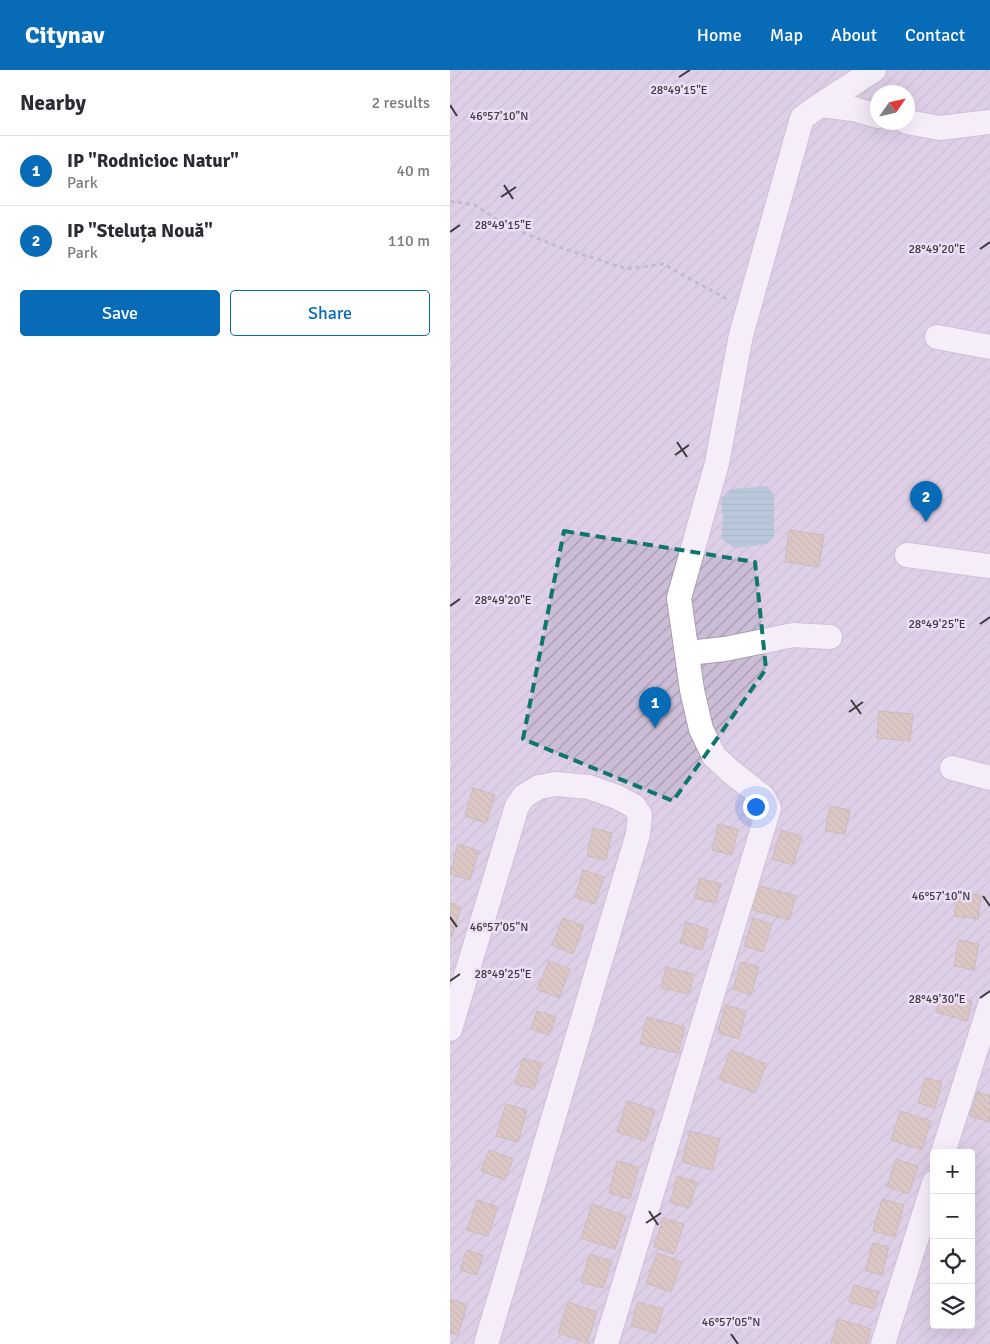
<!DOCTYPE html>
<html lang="en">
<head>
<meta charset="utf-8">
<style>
  body { margin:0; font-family:Signika,sans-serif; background:#f7f7f7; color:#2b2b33 }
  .controls { position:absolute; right:15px; bottom:15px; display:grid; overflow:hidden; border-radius:5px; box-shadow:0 5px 20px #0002 }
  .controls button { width:45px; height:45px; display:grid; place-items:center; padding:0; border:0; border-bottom:1px solid #e1e1e2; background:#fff; color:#2b2b33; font:25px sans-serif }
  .compass { position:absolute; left:420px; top:15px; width:45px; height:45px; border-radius:50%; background:#fff; box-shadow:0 5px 20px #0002; rotate:56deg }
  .you { position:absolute; left:305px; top:736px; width:18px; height:18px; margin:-12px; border:4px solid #fff; border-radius:50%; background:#1a73e8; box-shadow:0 0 0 8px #1a73e833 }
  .badge { display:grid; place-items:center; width:32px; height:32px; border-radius:50%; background:#076bb7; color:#fff; font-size:16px; font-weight:700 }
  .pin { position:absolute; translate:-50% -41px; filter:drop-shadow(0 1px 2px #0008) }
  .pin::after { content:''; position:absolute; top:26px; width:18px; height:15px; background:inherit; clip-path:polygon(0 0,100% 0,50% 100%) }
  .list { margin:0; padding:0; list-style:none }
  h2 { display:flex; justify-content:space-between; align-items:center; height:65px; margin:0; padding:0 20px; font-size:21px }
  h2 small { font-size:16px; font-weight:400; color:#7c7c81 }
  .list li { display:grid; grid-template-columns:32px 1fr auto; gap:15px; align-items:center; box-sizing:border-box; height:70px; padding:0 20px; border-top:1px solid #e1e1e2 }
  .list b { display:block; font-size:19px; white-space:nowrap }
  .list p { margin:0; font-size:16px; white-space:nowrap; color:#7c7c81 }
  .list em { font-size:16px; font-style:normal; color:#7c7c81 }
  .actions { display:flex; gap:10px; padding:15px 20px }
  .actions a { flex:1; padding:11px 0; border:1px solid #076bb7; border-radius:5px; text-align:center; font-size:18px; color:#076bb7 }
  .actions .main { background:#076bb7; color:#fff }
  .icon { flex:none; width:28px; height:28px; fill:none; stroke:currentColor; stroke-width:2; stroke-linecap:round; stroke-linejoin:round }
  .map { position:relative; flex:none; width:540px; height:1274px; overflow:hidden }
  header { display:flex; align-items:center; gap:30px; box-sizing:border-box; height:70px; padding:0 25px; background:#076bb7; color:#fff }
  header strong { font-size:24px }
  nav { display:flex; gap:28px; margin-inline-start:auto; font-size:18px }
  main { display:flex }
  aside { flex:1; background:#fff }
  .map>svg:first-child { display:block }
</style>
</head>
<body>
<header>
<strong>Citynav</strong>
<nav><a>Home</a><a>Map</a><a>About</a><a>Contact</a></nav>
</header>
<main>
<aside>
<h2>Nearby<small>2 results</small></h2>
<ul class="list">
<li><span class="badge">1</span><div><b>IP &quot;Rodnicioc Natur&quot;</b><p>Park</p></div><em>40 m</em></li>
<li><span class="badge">2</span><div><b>IP &quot;Steluța Nouă&quot;</b><p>Park</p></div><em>110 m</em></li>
</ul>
<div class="actions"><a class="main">Save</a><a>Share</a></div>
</aside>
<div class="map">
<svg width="540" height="1274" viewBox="0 0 540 1274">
  <defs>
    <pattern id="garden-furrows" width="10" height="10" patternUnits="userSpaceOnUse" patternTransform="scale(1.25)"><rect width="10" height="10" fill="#ccbdd6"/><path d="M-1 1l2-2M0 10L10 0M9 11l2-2" fill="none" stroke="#a79baf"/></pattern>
    <pattern id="water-rules" width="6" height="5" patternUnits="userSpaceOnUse" patternTransform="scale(1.25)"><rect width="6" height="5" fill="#7aaebc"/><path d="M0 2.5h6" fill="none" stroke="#658f9a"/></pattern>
    <pattern id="building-back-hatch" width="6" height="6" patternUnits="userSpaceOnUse" patternTransform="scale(1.25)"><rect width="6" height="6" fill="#c7ac88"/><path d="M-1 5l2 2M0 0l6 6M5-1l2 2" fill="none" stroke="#a38d71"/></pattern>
  </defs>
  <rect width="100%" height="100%" fill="#ecdef5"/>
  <path fill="url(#garden-furrows)" fill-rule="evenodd" d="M0,0h540v1274h-540zM428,22h30v30h-30zM484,1083h37v172h-37z"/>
  <path fill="url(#water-rules)" d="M317,416l7,9v42l-7,7 -32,4 -14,-9 2,-21 -2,-18 10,-11z"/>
  <path fill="url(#building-back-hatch)" stroke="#9d8f7b" d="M339,460l35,5 -5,32 -34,-5z
    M429,641l34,3 -3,27 -33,-3z
    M23,718l22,7 -9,28 -21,-7z
    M380,736l20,4 -5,24 -20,-3z
    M268,754l20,5 -6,26 -20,-5z
    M143,758l19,5 -6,27 -19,-4z
    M331,760l21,6 -9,29 -21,-6z
    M8,774l21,7 -9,29 -20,-6z
    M133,800l21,7 -9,27 -20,-7z
    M250,808l21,6 -6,19 -21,-5z
    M306,815l40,11 -7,24 -40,-11z
    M508,821l23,4 -3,24 -24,-3z
    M0,833l11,4 -9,30 -2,-1z
    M113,848l21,8 -11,28 -21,-9z
    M303,848l19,6 -9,28 -19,-6z
    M236,852l22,7 -6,21 -22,-7z
    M509,870l20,4 -5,26 -20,-4z
    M99,891l21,8 -11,29 -22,-9z
    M291,892l18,5 -8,28 -18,-6z
    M216,897l28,7 -5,20 -28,-6z
    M491,923l31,8 -5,20 -31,-9z
    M275,935l21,6 -7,28 -21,-6z
    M87,941l19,6 -7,18 -18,-6z
    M197,947l38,10 -7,26 -38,-9z
    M281,980l36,14 -12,29 -36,-14z
    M73,988l19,5 -8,26 -19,-5z
    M475,1008l17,4 -7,26 -17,-5z
    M527,1022l13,4v26l-20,-6z
    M177,1031l28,9 -10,31 -28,-9z
    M56,1034l21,6 -9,32 -22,-6z
    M450,1041l31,10 -9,29 -31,-10z
    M240,1061l30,8 -8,31 -30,-8z
    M39,1080l24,9 -8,21 -24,-9z
    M446,1089l22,7 -9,28 -22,-7z
    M167,1091l22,6 -9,32 -21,-6z
    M227,1106l20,6 -8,26 -19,-5z
    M432,1129l22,6 -9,32 -22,-6z
    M27,1130l21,7 -10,29 -21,-6z
    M142,1134l34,12 -11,33 -34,-11z
    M213,1148l21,6 -10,30 -20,-7z
    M423,1173l16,4 -7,28 -17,-4z
    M17,1180l16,5 -6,20 -17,-5z
    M207,1183l25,9 -11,30 -25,-9z
    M140,1184l22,7 -9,27 -22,-6z
    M404,1215l25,7 -5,17 -25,-7z
    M0,1229l17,6 -9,30 -8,-2z
    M118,1232l29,10 -10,31 -29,-10z
    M188,1232l25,7 -7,24 -25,-7z
    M388,1249l33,10 -4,15h-36z"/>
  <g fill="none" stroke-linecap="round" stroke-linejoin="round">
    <defs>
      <path id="minor" d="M370,35l34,4 24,7
        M457,52l33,6 50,-6
        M487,267l53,10
        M457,485l83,11
        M238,583l37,-4 68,-14 37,2
        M502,698l38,10
        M0,959l67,-223 7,-10 15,-9 17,-3 33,3 28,10 17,9 6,9 -2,19 -152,510
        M493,1083l47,-148
        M156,1274l163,-536 -6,-11 -34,-27 -15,-14 -13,-27 -9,-39 -13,-92 38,-135 24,-128 61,-217 18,-13 54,-35
        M433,1274l51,-161"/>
    </defs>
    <use href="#minor" stroke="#a99cb1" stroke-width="26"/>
    <path stroke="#968c9c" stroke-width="3" stroke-dasharray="4 4" stroke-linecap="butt" d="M0,131l25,4 30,20 54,22 68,22 36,-5 66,36"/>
    <use href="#minor" stroke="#fff" stroke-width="24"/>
  </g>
  <path d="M0 0H540V1274H0ZM114,461l191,31 11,107 -93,132 -150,-62z" fill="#ecdef5" fill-opacity=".55" fill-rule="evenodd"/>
  <path fill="none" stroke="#0f766e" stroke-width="4" stroke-dasharray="10 6" stroke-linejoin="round" d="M114,461l191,31 11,107 -93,132 -150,-62z"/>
  <path fill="none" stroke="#3e3841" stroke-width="2" d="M229,7l11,-7M0,35l7,11M54,115l9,14M51,127l15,-10M0,162l10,-7M530,179l10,-7M227,372l10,15M225,385l14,-10M0,536l10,-7M530,554l10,-7M401,630l10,14M399,642l14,-10M533,826l7,10M0,847l7,10M0,911l10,-7M530,928l10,-7M199,1141l9,14M196,1153l15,-10M281,1264l7,10"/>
  <g font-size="12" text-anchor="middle" fill="#3e3841" stroke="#ecdef5" stroke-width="5" stroke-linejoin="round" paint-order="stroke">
    <text x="229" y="24">28°49'15"E</text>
    <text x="49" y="50">46°57'10"N</text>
    <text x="53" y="159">28°49'15"E</text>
    <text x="487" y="183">28°49'20"E</text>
    <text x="53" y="534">28°49'20"E</text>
    <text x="487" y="558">28°49'25"E</text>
    <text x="491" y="830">46°57'10"N</text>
    <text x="49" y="861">46°57'05"N</text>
    <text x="53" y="908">28°49'25"E</text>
    <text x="487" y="933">28°49'30"E</text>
    <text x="281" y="1256">46°57'05"N</text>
  </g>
</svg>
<div class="controls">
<button>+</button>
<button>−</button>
<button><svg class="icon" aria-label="locate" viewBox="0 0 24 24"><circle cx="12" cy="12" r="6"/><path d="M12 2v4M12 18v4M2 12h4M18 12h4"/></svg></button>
<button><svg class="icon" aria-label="layers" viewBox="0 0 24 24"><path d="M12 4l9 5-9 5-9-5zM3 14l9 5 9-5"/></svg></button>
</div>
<svg class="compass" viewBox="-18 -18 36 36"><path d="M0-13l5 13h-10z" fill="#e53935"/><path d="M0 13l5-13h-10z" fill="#7c7c81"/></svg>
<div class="you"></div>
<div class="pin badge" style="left:205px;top:658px">1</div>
<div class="pin badge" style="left:476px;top:452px">2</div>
</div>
</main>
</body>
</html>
